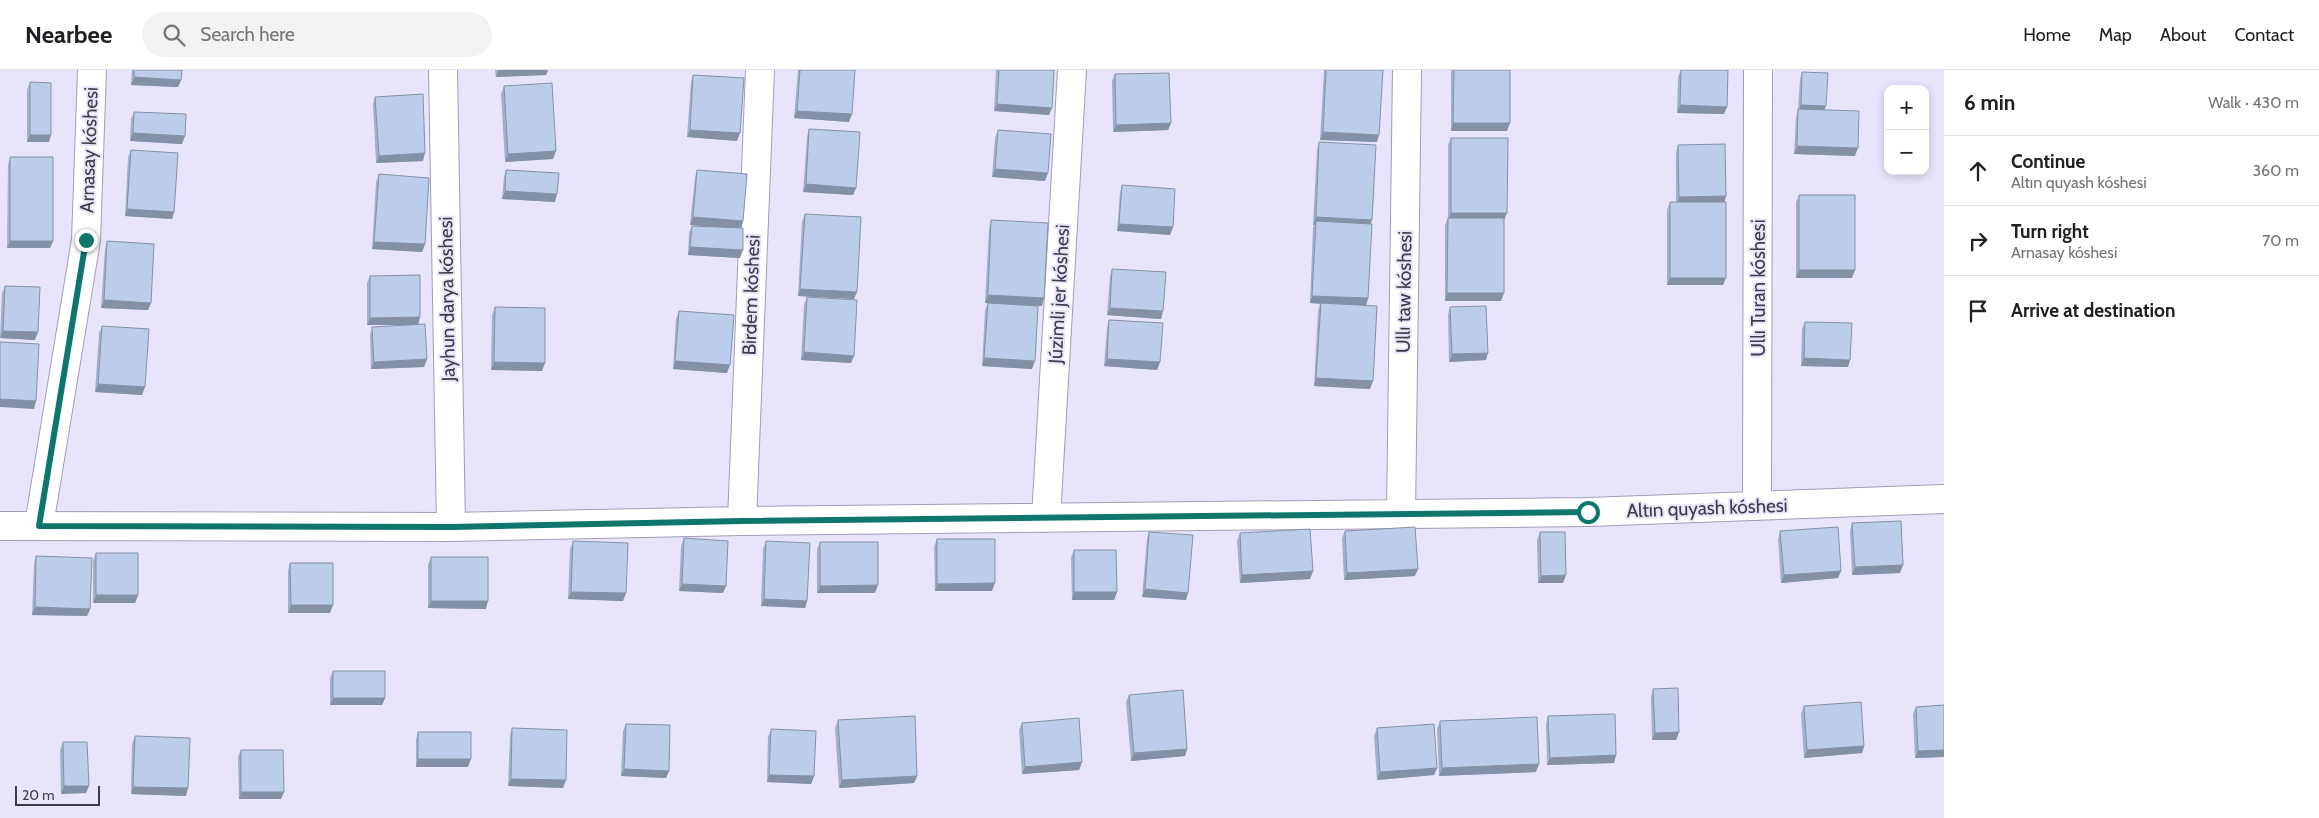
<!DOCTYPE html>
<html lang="en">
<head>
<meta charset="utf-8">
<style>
  body { margin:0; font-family:Cabin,sans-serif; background:#f2f2f2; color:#202124 }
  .controls { position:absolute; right:15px; top:15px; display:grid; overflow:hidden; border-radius:10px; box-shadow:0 2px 8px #0003 }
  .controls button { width:45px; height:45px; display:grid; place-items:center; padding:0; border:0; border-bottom:1px solid #e0e0e0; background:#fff; color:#202124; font:25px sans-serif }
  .scale { position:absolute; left:15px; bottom:12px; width:85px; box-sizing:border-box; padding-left:5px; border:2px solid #3d3b46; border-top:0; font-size:14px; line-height:18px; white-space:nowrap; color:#3d3b46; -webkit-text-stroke:4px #e7e4fb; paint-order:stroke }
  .stop { position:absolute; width:15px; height:15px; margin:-11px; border:4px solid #0f766e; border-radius:50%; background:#fff }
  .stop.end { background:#0f766e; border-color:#fff; box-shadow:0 1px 5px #0008 }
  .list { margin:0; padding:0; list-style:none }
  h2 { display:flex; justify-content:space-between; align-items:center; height:65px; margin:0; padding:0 20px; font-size:21px }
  h2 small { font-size:16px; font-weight:400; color:#757577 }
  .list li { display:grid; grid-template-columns:32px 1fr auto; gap:15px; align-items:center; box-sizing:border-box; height:70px; padding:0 20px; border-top:1px solid #e0e0e0 }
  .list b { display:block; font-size:19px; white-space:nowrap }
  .list p { margin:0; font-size:16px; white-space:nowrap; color:#757577 }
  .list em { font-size:16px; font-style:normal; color:#757577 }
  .icon { flex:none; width:28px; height:28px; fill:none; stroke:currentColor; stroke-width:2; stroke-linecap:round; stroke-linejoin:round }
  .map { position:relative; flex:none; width:1944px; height:748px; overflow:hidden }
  header { display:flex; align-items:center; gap:30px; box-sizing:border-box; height:70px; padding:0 25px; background:#fff; border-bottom:1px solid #e0e0e0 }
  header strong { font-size:24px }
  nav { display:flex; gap:28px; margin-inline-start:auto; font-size:18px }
  .search { width:350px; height:45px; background:#f2f2f2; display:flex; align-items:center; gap:12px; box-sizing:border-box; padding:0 18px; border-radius:28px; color:#757577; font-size:19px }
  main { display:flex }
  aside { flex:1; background:#fff }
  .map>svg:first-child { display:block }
</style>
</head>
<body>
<header>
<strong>Nearbee</strong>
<div class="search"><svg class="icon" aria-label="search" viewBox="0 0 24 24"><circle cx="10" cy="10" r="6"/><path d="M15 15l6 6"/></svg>Search here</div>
<nav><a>Home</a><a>Map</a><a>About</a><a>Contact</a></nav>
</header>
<main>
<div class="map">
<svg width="1944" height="748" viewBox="0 0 1944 748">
  <rect width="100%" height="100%" fill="#e7e4fb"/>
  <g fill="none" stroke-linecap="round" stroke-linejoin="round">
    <defs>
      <path id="minor" d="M443,0l8,457
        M1757,436l1,-436
        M1401,444l6,-444
        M1046,448l26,-448
        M742,451l18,-451
        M39,455l47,-285 6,-170
        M0,456l451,1 291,-6 846,-9 356,-13"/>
    </defs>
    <use href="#minor" stroke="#a19db8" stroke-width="30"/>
    <use href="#minor" stroke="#fff" stroke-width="28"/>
  </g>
  <path fill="#a2b0cb" d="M132,0h50l-1,10 -3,7 -47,-2z
    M495,0h53l-2,5 -50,2z
    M798,0h57l-6,52 -55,-4z
    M996,0h58l-5,45 -55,-4z
    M1324,0h59l-6,72 -57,-2z
    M1451,0h59l-3,61h-56z
    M1681,0l43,44 -47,-1 1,-36z
    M1802,2l23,38 30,46 -61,-2 2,-37 2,-8 2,-30z
    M1115,4l56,49 -3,7 -55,2 -1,-51z
    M693,5l44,66 -50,-4 4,-55z
    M30,12l19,60h-22v-52z
    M504,16l49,73 -48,3 -4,-68z
    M375,27l48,64 -47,2 -3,-59z
    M134,42l48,32 -52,-3 1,-22z
    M809,59l47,59 -3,7 -50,-3 4,-55z
    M998,60l47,51 -53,-4 3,-39z
    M1451,68l53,82 -3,81h-56v-76l3,-7v-73z
    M1319,72l52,81 -3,75 -2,7 4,84 -56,-3 4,-75 2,-7 -10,-1 3,-75 1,-3h-1l4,-75z
    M1678,75l48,51 -2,6 -1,83h-56v-75l3,-8h6v-49z
    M131,80l43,62 -2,7 -47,-3 3,-59z
    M10,87l43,84 -3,7h-43l1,-83z
    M506,100l49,32 -53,-3 2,-22z
    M697,100l46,51 -2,7 -1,30 -52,-3 1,-22 3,-7 32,1 -34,-2 5,-48z
    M379,104l46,70 -3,8 -50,-3 4,-67z
    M1122,115l51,42 -3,8 -53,-4 3,-38z
    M1799,125l53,83h-56v-76z
    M805,144l49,85 -56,-3 4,-74z
    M991,150l51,86 -40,-2 30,65 -50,-3 3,-56 3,-7h-3l4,-75z
    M107,171l41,69 -47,-2 4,-59z
    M1112,199l49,50 -54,-4 3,-39z
    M370,206l50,41 -2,8h-51v-42z
    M5,216l30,54 -35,-2 2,-45z
    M807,227l44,66 -50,-3 3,-55z
    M495,237l47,64 -51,-1 1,-55z
    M1450,237l36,53 -37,2 -1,-47z
    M679,241l48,62 -54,-4 3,-50z
    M1109,250l51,42 -3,8 -53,-4 3,-38z
    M1805,252l43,45 -47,-1 1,-37z
    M102,256l40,69 -47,-3 4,-59z
    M372,257l55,32 -3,8 -53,2 -1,-34z
    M1852,453l48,50 -48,2 -2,-44z
    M1345,461l70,45 -71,4 -2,-42z
    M1780,461l61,40 -3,7 -57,5 -3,-44z
    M1149,462l37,68 -44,-3 5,-58z
    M1540,462l23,51h-25l-1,-43z
    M1240,463l73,38 -3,8 -70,4 -3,-42z
    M684,468l39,55 -44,-2 2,-45z
    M937,469l55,52h-57l-1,-44z
    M573,471l50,60 -55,-2 2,-50z
    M766,471l41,60 -2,7 -44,-2 2,-57z
    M820,472l55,51h-58v-44z
    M1074,480l43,42 -3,8h-42l-1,-42z
    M96,483l42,42 -3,8h-42v-42z
    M36,486l54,53 -3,7 -55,-1 2,-51z
    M431,487l55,52 -58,-1v-43z
    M290,493l40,50h-42v-42z
    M333,601l52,27 -3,7h-52v-27z
    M1653,619l26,43 -3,8h-24l-1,-43z
    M1129,625l58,54 -2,7 -54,5 -5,-59z
    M1944,635v52l-29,1 -2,-44 3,-7z
    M1804,636l60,40 -2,7 -58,5 -3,-44z
    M1548,646l68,39 -2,8 -67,2 -1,-41z
    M838,650l79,56 -3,7 -75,5 -4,-60z
    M1440,651l96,51 -97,4 -2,-47z
    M1022,653l60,39 -3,8 -57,4 -3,-44z
    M626,654l43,47 -3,7 -45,-2 2,-45z
    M512,658l51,60 -55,-2 2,-50z
    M1377,658l60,40 -3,7 -57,5 -3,-44z
    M771,659l43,47 -3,8 -44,-2 1,-45z
    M418,662l50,35h-52v-27z
    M135,666l51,60 -55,-2 1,-50z
    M63,672l23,51 -25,1 -1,-44z
    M241,680l40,49h-42l-1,-42z"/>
  <path fill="#8490a5" d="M498,0h50l-2,5 -50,2z
    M134,7l47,3 -3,7 -47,-2z
    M997,34l55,4 -3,7 -55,-4z
    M1680,35l47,2 -3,7 -47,-1z
    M1801,35l25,1 -3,7 -25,-1z
    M797,41l55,3 -3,8 -55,-4z
    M1171,53l-3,7 -55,2 3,-7z
    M1453,53h57l-3,8h-56z
    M690,60l50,3 -3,8 -50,-4z
    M1323,62l56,3 -2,7 -57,-2z
    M133,63l52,3 -3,8 -52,-3z
    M30,65h21l-2,7h-22z
    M1797,76l61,2 -3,8 -61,-2z
    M556,81l-3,8 -48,3 3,-8z
    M425,83l-2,8 -47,2 3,-7z
    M995,99l53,4 -3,8 -53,-4z
    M806,114l50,4 -3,7 -50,-3z
    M505,121l52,3 -2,8 -53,-3z
    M1726,126l-2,8 -48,1 3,-8z
    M127,139l47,3 -2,7 -47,-3z
    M1451,143h56l-3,7h-56z
    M693,147l50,4 -2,8 -51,-4z
    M1316,147l56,3 -3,7 -53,-6 -2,4h-1z
    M1119,154l54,3 -3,8 -53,-4z
    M10,171h43l-3,7h-43z
    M374,172l51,2 -3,8 -50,-3z
    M690,177l53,3 -3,8 -52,-3z
    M1799,200h56l-3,8h-56z
    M1670,208h56l-3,7h-56z
    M800,219l57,3 -3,7 -56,-3z
    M1447,223h57l-3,8h-56z
    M988,225l56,3 -2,8 -57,-3z
    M1312,226l56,2 -2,8 -56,-3z
    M104,230l47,3 -3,7 -47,-2z
    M1110,238l53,3 -2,8 -54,-4z
    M420,247l-2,8h-51l3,-7z
    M3,261l35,1 -3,8 -35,-2z
    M804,282l50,4 -3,7 -50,-3z
    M1488,283l-2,7 -37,2 3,-8z
    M984,288l51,3 -3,8 -50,-3z
    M1804,288l46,2 -2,7 -47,-1z
    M427,289l-3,8 -53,2 3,-7z
    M1107,289l53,3 -3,8 -53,-4z
    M675,291l55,4 -3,8 -54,-4z
    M494,292l51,1 -3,8 -51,-1z
    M1316,308l57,3 -3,8 -56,-3z
    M98,314l47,3 -3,8 -47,-3z
    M0,329l36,2 -2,8 -34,-2z
    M1903,495l-3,8 -48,2 3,-8z
    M1418,499l-3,7 -71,4 3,-7z
    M1313,501l-3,8 -70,4 2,-8z
    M1841,501l-3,7 -57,5 3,-8z
    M1566,505l-3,8h-25l3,-7z
    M995,513l-3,8h-57l2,-7z
    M682,514l44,2 -3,7 -44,-2z
    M878,515l-3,8h-58l3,-7z
    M1145,519l43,4 -2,7 -44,-3z
    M571,522l55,1 -3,8 -55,-2z
    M1074,522h43l-3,8h-42z
    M96,525h42l-3,8h-42z
    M764,529l43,2 -2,7 -44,-2z
    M431,531h57l-2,8 -58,-1z
    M291,535h42l-3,8h-42z
    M35,537l55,2 -3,7 -55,-1z
    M333,628h52l-3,7h-52z
    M1679,662l-3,8h-24l3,-7z
    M1864,676l-2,7 -58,5 3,-8z
    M1187,679l-2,7 -54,5 3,-8z
    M1944,680v7l-29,1 3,-7z
    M1616,685l-2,8 -67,2 3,-7z
    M418,689h53l-3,8h-52z
    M1082,692l-3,8 -57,4 3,-7z
    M1539,694l-3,8 -97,4 3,-8z
    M1437,698l-3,7 -57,5 3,-8z
    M624,699l45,2 -3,7 -45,-2z
    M769,705l45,1 -3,8 -44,-2z
    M917,706l-3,7 -75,5 3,-8z
    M511,709l55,1 -3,8 -55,-2z
    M64,716h25l-3,7 -25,1z
    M133,717l55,1 -2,8 -55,-2z
    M241,722h43l-3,7h-42z"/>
  <path fill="#bccdec" stroke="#8490a5" d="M134,0h48l-1,10 -47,-3z
    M800,0h55l-3,44 -55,-3z
    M999,0h55l-2,38 -55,-4z
    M1326,0h57l-4,65 -56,-3z
    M1454,0h56v53h-57z
    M1681,0h47l-1,37 -47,-2z
    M1802,2l26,1 -2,33 -25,-1z
    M1169,3l2,50 -55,2 -1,-51z
    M693,5l51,3 -4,55 -50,-3z
    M30,12l21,1v52h-21z
    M552,13l4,68 -48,3 -4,-68z
    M423,24l2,59 -46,3 -4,-59z
    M1798,39l61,2 -1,37 -61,-2z
    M134,42l52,2 -1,22 -52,-3z
    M809,59l51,3 -4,56 -50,-4z
    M998,60l53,4 -3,39 -53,-4z
    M1451,68h57l-1,75h-56z
    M1319,72l57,3 -4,75 -56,-3z
    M1725,74l1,52 -47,1 -1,-52z
    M131,80l47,3 -4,59 -47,-3z
    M10,87h43v84h-43z
    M506,100l53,3 -2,21 -52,-3z
    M697,100l50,4 -4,47 -50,-4z
    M379,104l50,4 -4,66 -51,-2z
    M1122,115l53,4 -2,38 -54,-3z
    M1799,125h56v75h-56z
    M1670,132h56v76h-56z
    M805,144l56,3 -4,75 -57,-3z
    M1448,148h56v75h-57z
    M991,150l57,3 -4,75 -56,-3z
    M1316,151l56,3 -4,74 -56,-2z
    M692,156l51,2v22l-53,-3z
    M107,171l47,3 -3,59 -47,-3z
    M1112,199l54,3 -3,39 -53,-3z
    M420,205v42l-50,1v-42z
    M5,216l35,1 -2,45 -35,-1z
    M807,227l50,3 -3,56 -50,-4z
    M988,233l50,3 -3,55 -51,-3z
    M1321,233l56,3 -4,75 -57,-3z
    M1486,236l2,47 -36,1 -2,-47z
    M495,237l50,1v55l-51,-1z
    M679,241l55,4 -4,50 -55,-4z
    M1109,250l54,3 -3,39 -53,-3z
    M1805,252l47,1 -2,37 -46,-2z
    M425,254l2,35 -53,3 -2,-35z
    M102,256l47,3 -4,58 -47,-3z
    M0,272l39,2 -3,57 -36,-2z
    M1901,451l2,44 -48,2 -3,-44z
    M1415,457l3,42 -71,4 -2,-42z
    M1838,457l3,44 -57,4 -4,-44z
    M1310,459l3,42 -71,4 -2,-42z
    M1149,462l44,3 -5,58 -43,-4z
    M1540,462h25l1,43 -25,1z
    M684,468l44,3 -2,45 -44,-2z
    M937,469h58v44l-58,1z
    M573,471l55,2 -2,50 -55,-1z
    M766,471l44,2 -3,58 -43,-2z
    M820,472h58v43l-58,1z
    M1074,480h42l1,42h-43z
    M96,483h42v42h-42z
    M36,486l56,2 -2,51 -55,-2z
    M431,487h57v44h-57z
    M290,493h43v42h-42z
    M333,601h52v27h-52z
    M1678,618l1,44 -24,1 -2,-44z
    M1183,620l4,59 -53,4 -5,-58z
    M1861,632l3,44 -57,4 -3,-44z
    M1944,635v45l-26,1 -2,-44z
    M1615,644l1,41 -66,3 -2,-42z
    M915,646l2,60 -75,4 -4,-60z
    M1537,647l2,47 -97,4 -2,-47z
    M1079,648l3,44 -57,5 -3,-44z
    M626,654l44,1 -1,46 -45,-2z
    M1434,654l3,44 -57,4 -3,-44z
    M512,658l55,2 -1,50 -55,-1z
    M771,659l45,2 -2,45 -45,-1z
    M418,662h53v27h-53z
    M135,666l55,2 -2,50 -55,-1z
    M63,672h24l2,44h-25z
    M241,680h42l1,42h-43z"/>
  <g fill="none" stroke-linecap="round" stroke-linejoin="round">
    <path stroke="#0f766e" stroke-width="6" d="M86,170l-47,286 412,1 291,-6 846,-9"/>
  </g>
  <g text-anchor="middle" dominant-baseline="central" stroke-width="4" stroke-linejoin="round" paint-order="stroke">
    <g font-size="19" fill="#3d3b46" stroke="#e7e4fb">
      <text transform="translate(89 80) rotate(-88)">Arnasay kóshesi</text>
      <text transform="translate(1758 218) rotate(-90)">Ullı Turan kóshesi</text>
      <text transform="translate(1404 222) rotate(-89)">Ullı taw kóshesi</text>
      <text transform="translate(1059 224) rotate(-87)">Júzimli jer kóshesi</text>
      <text transform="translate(751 225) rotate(-88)">Birdem kóshesi</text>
      <text transform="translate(447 229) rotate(-91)">Jayhun darya kóshesi</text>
      <text transform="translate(1707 438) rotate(-2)">Altın quyash kóshesi</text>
    </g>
  </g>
</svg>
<div class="controls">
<button>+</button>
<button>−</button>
</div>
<div class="scale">20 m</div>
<div class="stop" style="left:1588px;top:442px"></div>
<div class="stop end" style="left:86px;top:170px"></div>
</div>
<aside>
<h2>6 min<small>Walk · 430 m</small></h2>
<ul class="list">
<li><svg class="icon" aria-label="ahead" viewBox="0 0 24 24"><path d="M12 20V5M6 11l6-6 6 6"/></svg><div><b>Continue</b><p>Altın quyash kóshesi</p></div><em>360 m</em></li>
<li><svg class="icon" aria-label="right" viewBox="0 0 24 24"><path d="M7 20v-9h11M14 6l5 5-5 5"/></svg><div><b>Turn right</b><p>Arnasay kóshesi</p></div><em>70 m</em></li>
<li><svg class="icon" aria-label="arrive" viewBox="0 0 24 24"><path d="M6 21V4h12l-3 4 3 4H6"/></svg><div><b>Arrive at destination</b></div></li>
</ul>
</aside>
</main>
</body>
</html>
